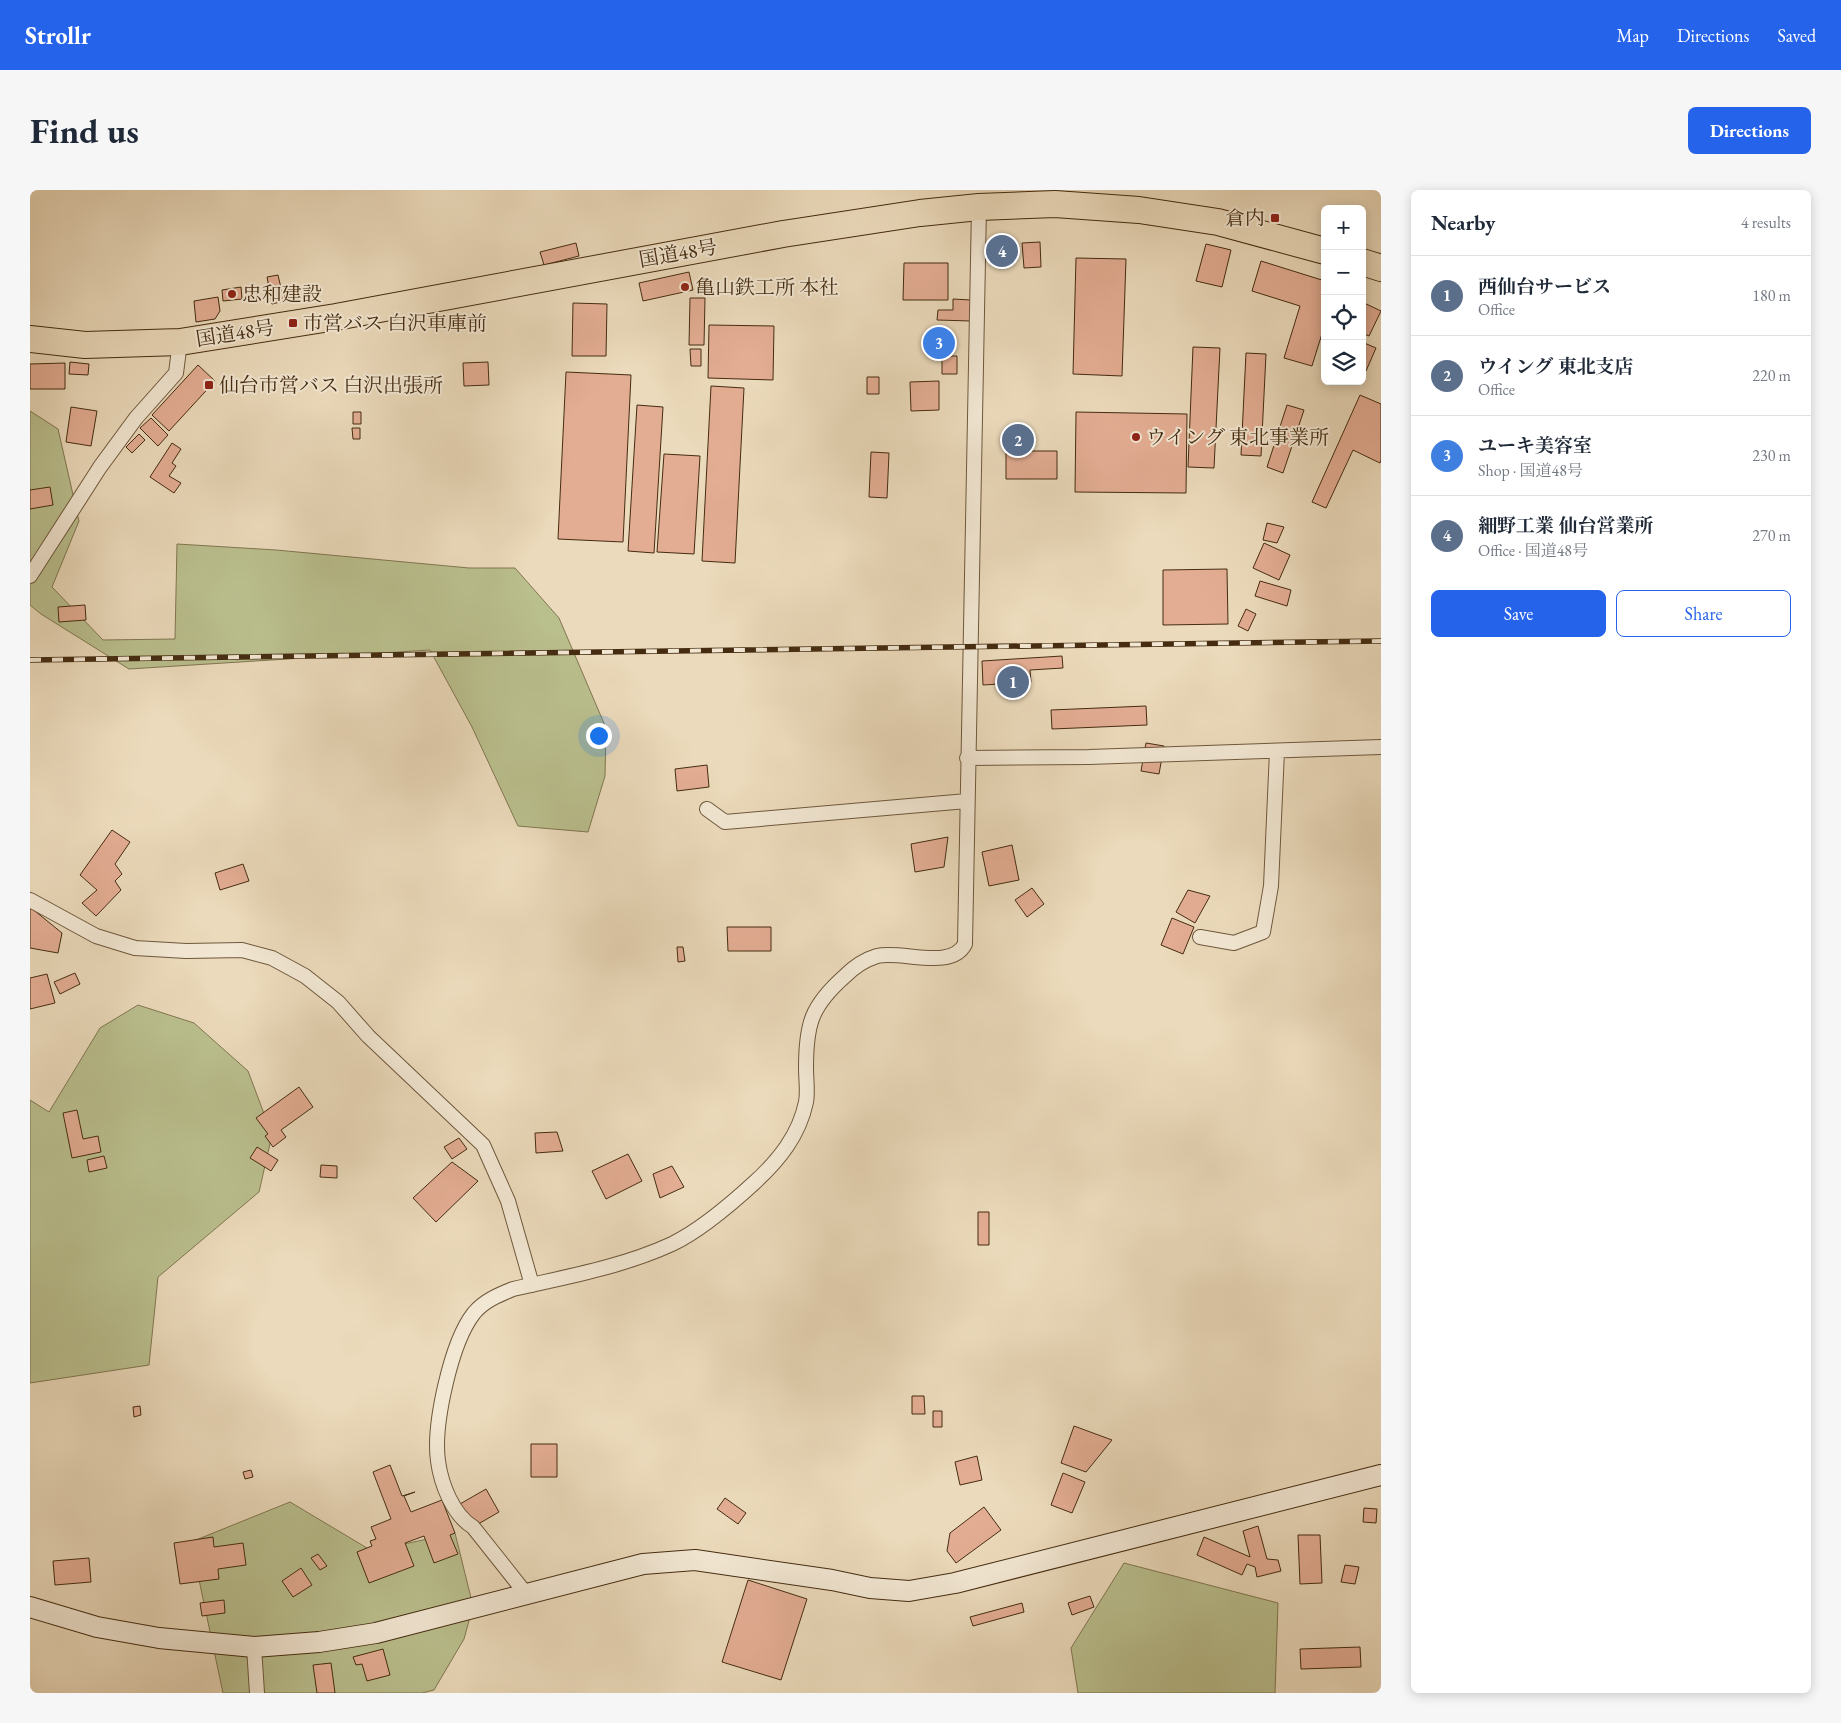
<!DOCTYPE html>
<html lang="en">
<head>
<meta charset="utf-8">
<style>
  body { margin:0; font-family:"EB Garamond","Noto Serif JP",serif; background:#f6f6f7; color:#1f2937 }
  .controls { position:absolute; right:15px; top:15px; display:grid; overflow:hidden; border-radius:8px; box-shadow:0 2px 12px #0003 }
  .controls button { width:45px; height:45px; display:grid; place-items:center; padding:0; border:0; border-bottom:1px solid #e0e1e3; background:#fff; color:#1f2937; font:25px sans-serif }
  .you { position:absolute; left:568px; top:545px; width:18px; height:18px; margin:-12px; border:4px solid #fff; border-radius:50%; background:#1a73e8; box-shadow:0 0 0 8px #1a73e833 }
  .badge { display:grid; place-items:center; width:32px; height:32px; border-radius:50%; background:#2563eb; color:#fff; font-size:16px; font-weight:700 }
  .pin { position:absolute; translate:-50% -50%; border:2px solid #fff; box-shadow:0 1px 5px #0006 }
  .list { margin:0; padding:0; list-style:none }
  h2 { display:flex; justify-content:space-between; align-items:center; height:65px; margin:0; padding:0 20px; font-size:21px }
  h2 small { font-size:16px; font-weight:400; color:#747a83 }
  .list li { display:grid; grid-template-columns:32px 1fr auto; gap:15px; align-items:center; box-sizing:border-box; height:80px; padding:0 20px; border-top:1px solid #e0e1e3 }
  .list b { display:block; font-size:19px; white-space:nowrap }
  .list p { margin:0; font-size:16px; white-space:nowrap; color:#747a83 }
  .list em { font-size:16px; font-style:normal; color:#747a83 }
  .actions { display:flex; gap:10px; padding:15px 20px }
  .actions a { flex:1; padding:11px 0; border:1px solid #2563eb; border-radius:8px; text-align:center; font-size:18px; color:#2563eb }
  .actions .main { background:#2563eb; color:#fff }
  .icon { flex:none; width:28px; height:28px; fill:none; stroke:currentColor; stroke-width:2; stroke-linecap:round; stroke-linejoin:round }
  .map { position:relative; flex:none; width:1351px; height:1503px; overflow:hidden; border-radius:8px }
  header { display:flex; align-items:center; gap:30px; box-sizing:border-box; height:70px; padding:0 25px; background:#2563eb; color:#fff }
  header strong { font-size:24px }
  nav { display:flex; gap:28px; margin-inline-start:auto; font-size:18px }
  .intro { display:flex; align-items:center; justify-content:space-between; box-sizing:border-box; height:120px; padding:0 30px }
  h1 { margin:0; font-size:35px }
  .button { padding:12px 22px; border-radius:8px; background:#2563eb; color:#fff; font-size:18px; font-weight:700 }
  main { display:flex; gap:30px; padding:0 30px }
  aside { flex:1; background:#fff; border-radius:8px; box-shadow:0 2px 12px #0003 }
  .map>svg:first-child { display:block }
</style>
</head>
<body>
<header>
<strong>Strollr</strong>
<nav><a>Map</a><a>Directions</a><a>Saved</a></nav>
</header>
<div class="intro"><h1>Find us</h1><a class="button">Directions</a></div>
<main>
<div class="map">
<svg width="1351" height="1503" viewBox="0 0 1351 1503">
  <rect width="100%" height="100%" fill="#ebdabb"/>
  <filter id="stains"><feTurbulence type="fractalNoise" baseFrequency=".004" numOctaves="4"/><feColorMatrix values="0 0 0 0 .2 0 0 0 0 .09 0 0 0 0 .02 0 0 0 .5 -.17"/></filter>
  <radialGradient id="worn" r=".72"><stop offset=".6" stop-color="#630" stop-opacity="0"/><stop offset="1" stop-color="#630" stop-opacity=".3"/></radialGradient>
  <path fill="#babf8e" stroke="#807650" d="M0,221l28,18 21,92 -27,66 51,53 72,-1 2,-95 99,6 193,18h46l44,50 47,110 -1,48 -17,56 -70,-6 -46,-99 -42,-77 -301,19 -88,-55 -11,-9z
    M108,815l56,18 54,48 24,64 -13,57 -101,85 -9,88 -119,18v-283l19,12 51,-84z
    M260,1312l82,49 83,-18 18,73 -9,33 -30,51 -12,3h-199l-32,-151z
    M1094,1373l154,40 -3,90h-197l-7,-45z"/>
  <path fill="#e3ad93" stroke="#452c11" d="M1010,52l1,25 -17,1 -2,-25z
    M546,53l3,13 -35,9 -4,-13z
    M1176,54l25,6 -9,37 -26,-6z
    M1046,68l50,1 -4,117 -49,-2z
    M1231,71l64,20v43l-13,42 -28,-8 16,-52 -48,-15z
    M874,73h44v37h-45z
    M659,82l4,18 -50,11 -4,-18z
    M248,85l6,26 -12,3 -5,-27z
    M211,97l1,12 -19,2 -1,-11z
    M188,107l2,14 -5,8 -19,3 -2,-21z
    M660,108h15l-1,47h-15z
    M923,109l18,1v21l-34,-1 1,-10h15z
    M1332,112l19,9 -12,25 -7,-3z
    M543,113l34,1 -1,52h-34z
    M679,135l65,1 -1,54 -65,-2z
    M1332,152l14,6 -10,23 -4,-2z
    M1163,157l27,1 -6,120 -26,-1z
    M660,159h11v17h-10z
    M1216,163l20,1 -5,102 -20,-1z
    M912,166h15v18h-15z
    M40,172l19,2 -1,11 -19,-1z
    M458,172l1,23 -25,1 -1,-23z
    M35,173v26h-35v-25z
    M168,175l17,16 -46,50 -17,-16z
    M536,182l65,3 -8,167 -65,-3z
    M837,187h12v17h-12z
    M909,191v29l-28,1 -1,-29z
    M681,196l33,2 -9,175 -33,-2z
    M1330,205l21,9v56l-1,3 -27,-13 -27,58 -14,-6z
    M607,215l26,2 -9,146 -26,-2z
    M1257,215l17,5 -21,63 -16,-6z
    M41,217l26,4 -6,35 -25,-4z
    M323,222h8v12h-8z
    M1046,222l111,2 -1,79 -111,-1z
    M121,228l17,17 -10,11 -18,-18z
    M322,238h8v11h-7z
    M109,244l6,6 -13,13 -6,-6z
    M142,253l9,6 -9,14 4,3 -7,10 12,7 -7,10 -24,-16z
    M976,261h51v28h-51z
    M841,262l18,1 -2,45 -18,-1z
    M634,264l36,2 -6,98 -37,-2z
    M20,297l3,18 -23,4v-19z
    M1237,333l17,4 -7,16 -14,-3z
    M1234,353l26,12 -11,25 -26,-12z
    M1197,379l1,55 -65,1v-55z
    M1230,391l31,9 -4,16 -32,-10z
    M55,415l1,15 -27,2 -1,-15z
    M1216,419l10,5 -8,17 -10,-5z
    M1032,466l1,12 -33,2 1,12 -48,3 -1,-24z
    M1116,516l1,19 -95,4 -1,-19z
    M1116,553l18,3 -5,28 -18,-3z
    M677,575l2,22 -32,4 -2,-22z
    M82,640l18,12 -15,22 7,10 -7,7 6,9 -25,26 -14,-13 15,-13 -17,-15z
    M918,647l-4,30 -29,5 -4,-28z
    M982,655l7,35 -30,6 -7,-34z
    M213,674l6,17 -29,9 -5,-17z
    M1002,698l12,16 -17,13 -12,-17z
    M1158,700l22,6 -15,27 -19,-11z
    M0,717l32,26 -4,20 -28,-5z
    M1142,728l22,9 -11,27 -22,-9z
    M697,737h44v24h-43z
    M647,757h6l2,14 -7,1z
    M45,783l5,11 -20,10 -6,-12z
    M17,784l8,29 -25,6v-31z
    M269,897l14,20 -32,23 5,7 -13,10 -8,-11 3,-2 -12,-16z
    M47,920l6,29 15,-3 3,16 -29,6 -9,-45z
    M527,942l6,19 -27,2 -1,-20z
    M429,948l8,11 -15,10 -8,-12z
    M227,957l21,13 -7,11 -21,-13z
    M598,964l14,27 -36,18 -14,-28z
    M74,966l3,12 -18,4 -2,-12z
    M422,972l26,19 -42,41 -23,-24z
    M291,975l16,1v12l-17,-1z
    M642,976l12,21 -24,11 -7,-24z
    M948,1022h11v33h-11z
    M882,1206h12l1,18h-13z
    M110,1216l1,9 -7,2 -1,-10z
    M903,1221h9v16h-9z
    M1044,1236l38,14 -26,32 -25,-9z
    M501,1254h26v33h-26z
    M947,1266l5,24 -22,5 -5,-23z
    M360,1275l12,31 13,-4 -11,4 7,16 31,-12 13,33 -5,2 8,19 -24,9 -10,-27 -19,7 9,23 -45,17 -12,-31 15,-6 -2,-5 6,-2 -5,-12 20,-8 -18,-47z
    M221,1280l2,7 -8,2 -2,-7z
    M1033,1283l22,9 -13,31 -21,-8z
    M456,1299l13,23 -26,15 -13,-23z
    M695,1308l21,15 -8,11 -21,-15z
    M954,1317l17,23 -45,33 -9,-12 3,-18z
    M1334,1318l13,1 -1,14 -13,-1z
    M1228,1336l9,33 11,1 3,11 -24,6 -2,-10 -8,-3 -5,11 -45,-20 7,-18 46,20 -7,-26z
    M1268,1345h22l2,48 -22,1z
    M183,1347l1,10 29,-4 3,22 -28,4 1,10 -39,5 -6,-41z
    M288,1364l9,12 -7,4 -9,-12z
    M59,1368l2,24 -36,3 -2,-24z
    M1315,1375l14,2 -4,17 -14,-2z
    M271,1378l11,17 -19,12 -11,-16z
    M718,1390l59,19 -26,81 -59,-18z
    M1060,1406l4,11 -22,8 -4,-12z
    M194,1410l1,13 -23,3 -2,-13z
    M992,1413l2,9 -51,14 -3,-9z
    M1330,1457l1,20 -60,2 -1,-20z
    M353,1459l7,26 -23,6 -5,-17 -6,1 -3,-8z
    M301,1473l4,30h-18l-4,-28z"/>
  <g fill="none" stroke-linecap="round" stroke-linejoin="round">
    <defs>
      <path id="street" d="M0,386l70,-109 36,-49 40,-45 4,-31
        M937,568l122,-1 292,-10
        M677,619l18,13 242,-21
        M0,710l66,36 39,12 51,3 56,-1 30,8 33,18 33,26 30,34 115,109 25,56 24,84
        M1170,747l34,6 29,-11 8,-46 6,-135
        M497,1405l-54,-68c-20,-12 -32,-43 -35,-66 -5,-36 13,-119 36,-148 10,-12 24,-18 39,-24 53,-12 109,-22 159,-45 29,-14 58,-39 82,-61 24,-22 45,-47 52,-81 2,-10 0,-23 0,-34 0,-44 5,-62 39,-92 9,-9 19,-16 32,-20 25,-6 74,15 88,-12l14,-737
        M224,1457l3,46"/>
      <path id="secondary" d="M0,1417l67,20 62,11 95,9 65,-5 57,-9 267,-69 52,-4 137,20 38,8 39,3 46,-8 426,-108"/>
      <path id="highway" d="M1332,72l19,6
        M0,149l55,6 95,-3 156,-25 447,-83 137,-21 59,-6 76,-3 84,6 79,12 107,29"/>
    </defs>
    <use href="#street" stroke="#6e583c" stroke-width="16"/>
    <use href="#secondary" stroke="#452c11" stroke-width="22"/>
    <use href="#highway" stroke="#452c11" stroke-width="28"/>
    <use href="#street" stroke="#f2e7d3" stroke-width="14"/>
    <use href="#secondary" stroke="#f2e7d3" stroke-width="20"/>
    <use href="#highway" stroke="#ebdabb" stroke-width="26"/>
    <defs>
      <path id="rail" d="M0,470l1351,-19"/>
    </defs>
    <use href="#rail" stroke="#452c11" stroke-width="5.5"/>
    <use href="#rail" stroke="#f2e7d3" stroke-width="4" stroke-dasharray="11" stroke-linecap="butt"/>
  </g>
  <g fill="#8f2418" stroke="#f2e7d3" stroke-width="2">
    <rect x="1240" y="23" width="10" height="10" rx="2.5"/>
    <circle cx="655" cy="97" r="5"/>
    <circle cx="202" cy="104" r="5"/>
    <rect x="258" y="128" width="10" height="10" rx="2.5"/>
    <rect x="174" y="190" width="10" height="10" rx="2.5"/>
    <circle cx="1106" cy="247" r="5"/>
  </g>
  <g text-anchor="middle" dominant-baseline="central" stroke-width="4" stroke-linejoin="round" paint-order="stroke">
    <g font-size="20" fill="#452c11" stroke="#f2e7d3" text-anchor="start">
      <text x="1235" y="28" text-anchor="end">倉内</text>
      <text x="665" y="97">亀山鉄工所 本社</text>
      <text x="212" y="104">忠和建設</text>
      <text x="273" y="133">市営バス 白沢車庫前</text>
      <text x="189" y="195">仙台市営バス 白沢出張所</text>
      <text x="1116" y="247">ウイング 東北事業所</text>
    </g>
    <g font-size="20" fill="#452c11" stroke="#f2e7d3">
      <text transform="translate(648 63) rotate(-10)">国道48号</text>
      <text transform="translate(205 143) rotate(-9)">国道48号</text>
    </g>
  </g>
  <rect width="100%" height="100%" filter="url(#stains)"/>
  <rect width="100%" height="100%" fill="url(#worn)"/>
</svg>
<div class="controls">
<button>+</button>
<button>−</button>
<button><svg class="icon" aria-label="locate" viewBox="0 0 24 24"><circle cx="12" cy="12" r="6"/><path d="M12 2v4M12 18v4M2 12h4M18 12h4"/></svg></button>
<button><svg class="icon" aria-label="layers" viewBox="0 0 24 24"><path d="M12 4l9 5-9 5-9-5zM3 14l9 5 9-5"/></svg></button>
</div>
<div class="you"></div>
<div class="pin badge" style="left:983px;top:492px;background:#5c6f8a">1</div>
<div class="pin badge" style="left:988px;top:250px;background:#5c6f8a">2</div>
<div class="pin badge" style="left:909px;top:153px;background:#3f7fe0">3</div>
<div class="pin badge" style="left:972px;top:61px;background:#5c6f8a">4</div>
</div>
<aside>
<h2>Nearby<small>4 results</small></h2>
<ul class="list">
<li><span class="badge" style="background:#5c6f8a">1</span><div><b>西仙台サービス</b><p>Office</p></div><em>180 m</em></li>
<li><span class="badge" style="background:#5c6f8a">2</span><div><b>ウイング 東北支店</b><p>Office</p></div><em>220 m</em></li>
<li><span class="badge" style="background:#3f7fe0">3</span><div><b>ユーキ美容室</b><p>Shop · 国道48号</p></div><em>230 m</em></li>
<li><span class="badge" style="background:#5c6f8a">4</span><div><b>細野工業 仙台営業所</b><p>Office · 国道48号</p></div><em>270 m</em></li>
</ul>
<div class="actions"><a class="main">Save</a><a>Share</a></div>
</aside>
</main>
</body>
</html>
